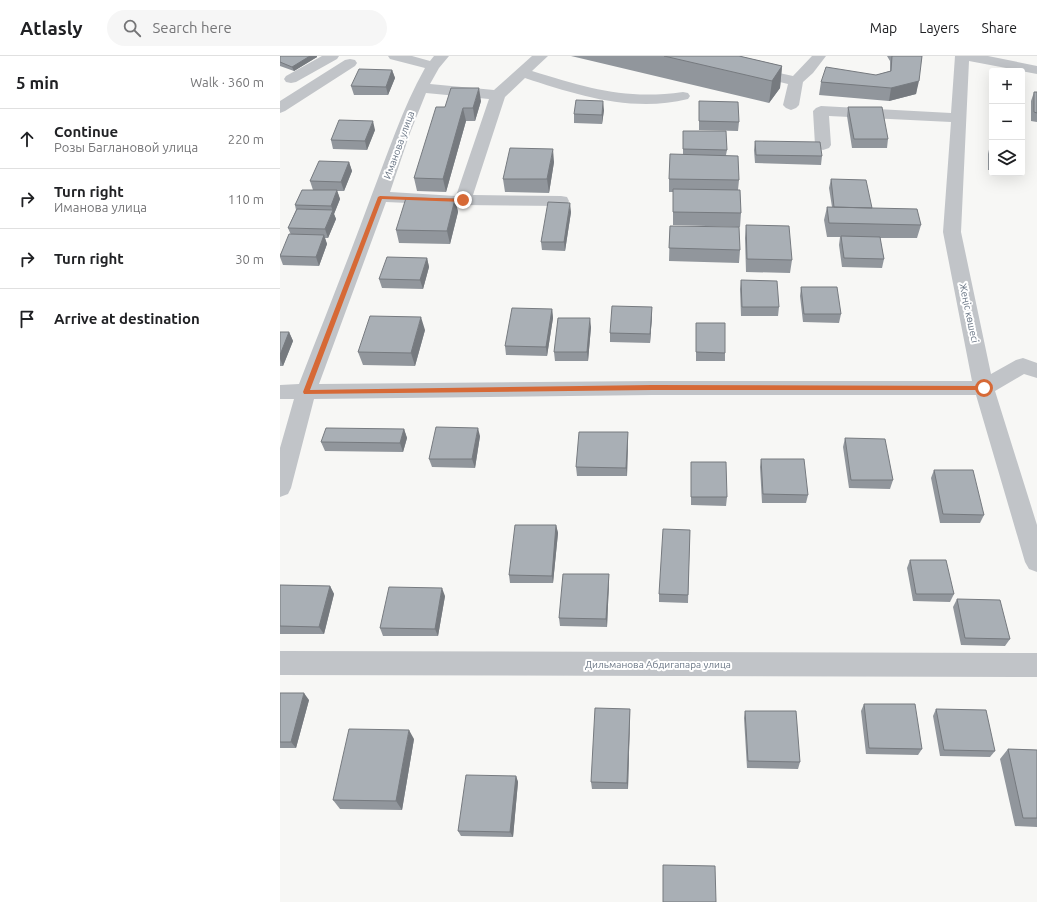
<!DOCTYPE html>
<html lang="en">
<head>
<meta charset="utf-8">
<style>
  body { margin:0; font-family:Ubuntu,sans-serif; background:#f6f6f6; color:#202124 }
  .controls { position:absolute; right:12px; top:12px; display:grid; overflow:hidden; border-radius:4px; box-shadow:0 4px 16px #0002 }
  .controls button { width:36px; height:36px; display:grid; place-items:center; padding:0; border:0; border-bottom:1px solid #e0e0e0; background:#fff; color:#202124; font:20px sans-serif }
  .stop { position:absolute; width:12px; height:12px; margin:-9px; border:3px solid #d66936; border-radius:50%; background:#fff }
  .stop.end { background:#d66936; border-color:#fff; box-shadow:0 1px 4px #0008 }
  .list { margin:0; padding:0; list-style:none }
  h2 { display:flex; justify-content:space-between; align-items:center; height:52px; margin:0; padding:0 16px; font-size:17px }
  h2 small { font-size:13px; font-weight:400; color:#757577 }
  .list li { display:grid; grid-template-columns:26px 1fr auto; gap:12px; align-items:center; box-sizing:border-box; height:60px; padding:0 16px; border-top:1px solid #e0e0e0 }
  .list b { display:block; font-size:15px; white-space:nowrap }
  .list p { margin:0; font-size:13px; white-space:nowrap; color:#757577 }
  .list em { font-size:13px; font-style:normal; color:#757577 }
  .icon { flex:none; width:22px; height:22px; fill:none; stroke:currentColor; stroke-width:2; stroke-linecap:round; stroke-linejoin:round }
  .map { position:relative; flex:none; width:757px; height:846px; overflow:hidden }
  header { display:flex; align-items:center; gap:24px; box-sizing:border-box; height:56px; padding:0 20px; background:#fff; border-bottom:1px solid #e0e0e0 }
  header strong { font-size:19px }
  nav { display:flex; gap:22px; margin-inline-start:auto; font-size:14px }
  .search { width:280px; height:36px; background:#f6f6f6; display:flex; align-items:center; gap:10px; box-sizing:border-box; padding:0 14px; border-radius:22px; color:#757577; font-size:15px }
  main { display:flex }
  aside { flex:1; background:#fff }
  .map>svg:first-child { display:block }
</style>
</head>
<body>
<header>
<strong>Atlasly</strong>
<div class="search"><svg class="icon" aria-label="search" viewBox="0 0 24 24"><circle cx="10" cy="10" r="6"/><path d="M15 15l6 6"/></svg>Search here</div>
<nav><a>Map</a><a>Layers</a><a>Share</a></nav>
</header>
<main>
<aside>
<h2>5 min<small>Walk · 360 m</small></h2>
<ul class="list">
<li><svg class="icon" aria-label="ahead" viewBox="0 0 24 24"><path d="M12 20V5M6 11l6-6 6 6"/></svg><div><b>Continue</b><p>Розы Баглановой улица</p></div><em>220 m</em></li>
<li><svg class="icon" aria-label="right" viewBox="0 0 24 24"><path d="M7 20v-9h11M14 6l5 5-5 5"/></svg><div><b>Turn right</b><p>Иманова улица</p></div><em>110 m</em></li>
<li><svg class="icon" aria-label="right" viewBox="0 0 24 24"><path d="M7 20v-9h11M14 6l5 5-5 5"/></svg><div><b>Turn right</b></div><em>30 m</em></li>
<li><svg class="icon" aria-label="arrive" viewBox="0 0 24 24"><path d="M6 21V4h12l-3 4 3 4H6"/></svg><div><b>Arrive at destination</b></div></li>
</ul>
</aside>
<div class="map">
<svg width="757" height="846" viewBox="0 0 757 846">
  <rect width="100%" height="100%" fill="#f7f7f5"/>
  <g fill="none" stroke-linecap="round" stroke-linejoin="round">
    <path fill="#c1c4c8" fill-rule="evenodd" d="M42,0h17l-2,3 -41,23 -5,1 -5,-1 -2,-3 2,-3z
      M108,0h24l18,5 4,-5h15l-10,12 -9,16 64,6 38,-34h16l-16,15c55,17 93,29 151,21l5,1 2,3 -2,3c-56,14 -111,-4 -163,-21l-20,19 -32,98 88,1 6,1 2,4 -2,4 -6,1 -98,-1 -5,-1 -6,1 -66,-3 -67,182 333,-3h320l-29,-149 8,-110 -122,-6 2,29 -2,3 -6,2 -6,-2 -2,-3 -2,-34 3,-3 5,-2 130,7 4,-57h33l49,10v8l-68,-13 -8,171 30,142 25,-14 7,-2 14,5v15l-13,-4 -29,17 42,134v47l-8,-3 -4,-7 -49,-167h-324l-338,4 -23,89 -3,6 -8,3v-49l14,-49h-14v-14l19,-1c24,-62 49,-124 72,-187 17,-44 31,-88 54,-129l-35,-9zM146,37l63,6 -33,97 -66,-4 20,-59z
      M532,0h14l-13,17 -10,9 -4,23 -3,3 -5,2 -5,-2 -3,-3 5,-21 -42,-10 -2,-3 2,-3 5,-1 42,9z
      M70,3l5,1 2,3 -2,3 -70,45 -5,2v-12l65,-41z
      M0,595l757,2v24l-757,-2z"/>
  </g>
  <path fill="#91969c" d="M0,0h37v1l-23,14 -14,-5z
    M291,0h168l43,10 -2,22 -11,15z
    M607,0h35l-6,38 -27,7 -70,-6 2,-13 55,-7 14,-4v-10z
    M112,14l3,8 -7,17h-34l-3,-9z
    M754,36h3v30l-6,-1v-20z
    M201,45l-6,20h-9l-20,71 -29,-1 -3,-13 31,-71z
    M419,45l40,21 -1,9 -39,-1z
    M568,51l40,32 -1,9h-35l-5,-32z
    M324,54l-2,14 -28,-1v-9z
    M95,74l-8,20 -34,-1 -2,-9z
    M403,75l44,19 -1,5 13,25 -1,10 3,23 -1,14 -67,-2v-33h-4v-13l14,-24z
    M475,85l67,15 -1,9 -66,-2 -1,-13z
    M710,89l2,1v24h-4v-16z
    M69,106l3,9 -8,20h-7l3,8 -6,15 2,5 -8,19h-3l2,6 -8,22 -36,-1 -3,-8v-2l11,-20 -3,-7 8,-18 -1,-5 18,-15 -3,-9z
    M274,106l-5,31 -44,-1 -2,-13z
    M551,123l41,29 49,17 -4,13h-37l4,21 -2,9 -40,-1 -3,-22 1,-8h-13l-3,-17 3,-13h5l-3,-19z
    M175,143l3,13 -8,32 -51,-1 -3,-13z
    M291,156l-6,39 -23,-1 -1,-8z
    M466,169l46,35 -2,13 -44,-1 -1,-34z
    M390,170l70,24 -1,13 -70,-2z
    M147,202l2,9 -6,22 -41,-1 -3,-9z
    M461,224l38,27 -1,9h-37l-1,-27z
    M521,231l40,27 -2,9 -36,-1 -3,-26z
    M272,253l1,9 -6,38 -41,-1 -1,-9z
    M372,260l-2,27 -40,-1v-9z
    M416,267l29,30v8h-29z
    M311,271l-3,34h-33l-1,-9z
    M145,274l-10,36 -52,-1 -5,-13z
    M0,276h9l4,9 -10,25h-3z
    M124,373l3,9 -4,14 -78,-1 -4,-9z
    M200,380l-5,32 -43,-1 -3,-8z
    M565,382l48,42 -3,9 -41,-1 -6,-41z
    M348,385l-1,35h-50l-1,-9z
    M481,403l47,36 -2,8h-44l-2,-36z
    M411,406l36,35 -1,9 -35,-1z
    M654,414l50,45 -4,8h-40l-9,-45z
    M276,469l2,8 -5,50h-43l-1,-8z
    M410,474l-2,73 -29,-1v-8z
    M630,504l44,34 -4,8 -37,-1 -6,-33z
    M329,526l-2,45 -47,-1 -1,-8z
    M0,529l50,1 4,8 -10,40h-44z
    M165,540l-7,40h-55l-3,-8z
    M677,543l53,40 -5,7 -44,-1 -8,-38z
    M0,637l29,7 -13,48h-16z
    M584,648l58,45 -4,6 -52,-1 -5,-43z
    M350,653v7l-2,73h-36l-1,-7z
    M656,653l59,42 -5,6 -50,-1 -7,-40z
    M465,655l55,51 -2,7 -51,-1 -3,-50z
    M134,683l-12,71 -62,-1 -7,-9z
    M728,693l29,1v77l-22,-1 -15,-67z
    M236,720l2,6 -5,55 -52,-1 -3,-5z"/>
  <path fill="#767a7f" d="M30,0h7v1l-23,14 -2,-4z
    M502,10l-2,22 -11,15 3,-22z
    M112,14l3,8 -7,17 -2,-8z
    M639,25l-3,13 -27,7 2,-13z
    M199,32l2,13 -6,20 -2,-13z
    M323,45l1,9 -2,14v-9z
    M183,52l3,13 -20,71 -3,-13z
    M93,65l2,9 -8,20 -2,-9z
    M273,93l1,13 -5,31 -2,-14z
    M69,106l3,9 -8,20 -3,-9z
    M57,134l3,9 -6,15 2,5 -8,19 -3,-9 8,-18 -2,-5z
    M175,143l3,13 -8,32 -3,-13z
    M290,147l1,9 -6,39 -1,-9z
    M44,179l3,9 -8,22 -3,-9z
    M147,202l2,9 -6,22 -3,-9z
    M372,251v9l-2,27v-9z
    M272,253l1,9 -6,38 -1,-9z
    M141,261l4,13 -10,36 -4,-13z
    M310,262l1,9 -3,34 -1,-9z
    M9,276l4,9 -10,25 -3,-7v-4z
    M198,372l2,8 -5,32 -3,-9z
    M124,373l3,9 -4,14 -3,-9z
    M348,376v9l-1,35 -1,-8z
    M276,469l2,8 -5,50 -1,-7z
    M329,518v8l-2,45 -1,-8z
    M50,530l4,8 -10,40 -5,-7z
    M162,532l3,8 -7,40 -3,-7z
    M24,637l5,7 -13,48 -5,-6z
    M350,653v7l-2,73 -1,-6z
    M129,674l5,9 -12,71 -6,-9z
    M236,720l2,6 -5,55 -3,-5z"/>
  <path fill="#a9afb5" stroke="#767a7f" d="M0,0h30l-18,11 -12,-5z
    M384,0h75l43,10 -10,15z
    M612,0h30l-3,25 -28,7 -70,-6 5,-15 50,8 15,-4z
    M79,13l33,1 -6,17 -35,-1z
    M171,32h28l-6,20h-10l-20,71 -29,-1 22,-71h9z
    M754,36h3v21l-3,-1z
    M296,44l27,1 -1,14 -28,-1z
    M419,45l39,1 1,20 -40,-1z
    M568,51h34l6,32h-34z
    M59,64l34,1 -8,20 -34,-1z
    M403,75h43l1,19 -44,-1z
    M475,85l65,1 2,14 -66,-1z
    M710,89l2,1v15h-1z
    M230,92l43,1 -6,30h-44z
    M390,98l68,2 1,24 -70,-1z
    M39,105l30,1 -8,20 -31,-1z
    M551,123l35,1 6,28 -38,-1z
    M393,133l67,1 1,23 -68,-1z
    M22,134h35l-6,16 -36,-1z
    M126,142l49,1 -8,32 -51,-1z
    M268,146l22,1 -6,39h-23z
    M547,151l90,2 4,16 -92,-2z
    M17,153l36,1 -8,19 -37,-1z
    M466,169l43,1 3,34 -45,-1z
    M390,170l69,1 1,23 -71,-2z
    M9,178l35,1 -8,22 -36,-1z
    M561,180l39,1 4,22 -40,-1z
    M107,201l40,1 -7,22 -41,-1z
    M461,224l36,1 2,26h-37z
    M521,231h36l4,27h-37z
    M332,250l40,1 -2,27 -40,-1z
    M232,252l40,1 -6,38 -41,-1z
    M90,260l51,1 -10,36 -53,-1z
    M278,262h32l-3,34h-33z
    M416,267h29v30l-29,-1z
    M0,276h9l-9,23z
    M156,371l42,1 -6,31h-43z
    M46,372l78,1 -4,14 -79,-1z
    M299,376h49l-2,36 -50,-1z
    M565,382l40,1 8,41h-42z
    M481,403h43l4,36 -45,-1z
    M411,406h35l1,35h-36z
    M654,414h39l11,45 -41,-1z
    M235,469h41l-4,51 -43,-1z
    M383,473l27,1 -2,65 -29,-1z
    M630,504h36l8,34h-38z
    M283,518h46l-3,45 -47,-1z
    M0,529l50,1 -11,41 -39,-1z
    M109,531l53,1 -7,41 -55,-1z
    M677,543l43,1 10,39 -45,-1z
    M0,637h24l-13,49h-11z
    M584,648h51l7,45 -53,-1z
    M315,652l35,1 -3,74 -36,-1z
    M656,653l50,1 9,41 -51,-1z
    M465,655h51l4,51 -52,-1z
    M69,673l60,1 -13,71 -63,-1z
    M728,693l29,1v68h-14z
    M186,719l50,1 -6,56 -52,-1z
    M383,809l52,1 1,36h-53z"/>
  <path fill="#d66936" d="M100,140l83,3 3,1 -3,2 -81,-3 -72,191 342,-5 332,1 3,2 -3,2h-332l-348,4 -1,-2 75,-195z"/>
  <g text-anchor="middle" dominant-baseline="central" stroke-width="4" stroke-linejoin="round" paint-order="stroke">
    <g font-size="10" fill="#697584" stroke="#fff">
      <text transform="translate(119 89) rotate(-70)">Иманова улица</text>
      <text transform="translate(689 257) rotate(78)">Жеңіс көшесі</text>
      <text x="378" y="608">Дильманова Абдигапара улица</text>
    </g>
  </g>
</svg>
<div class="controls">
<button>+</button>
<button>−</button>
<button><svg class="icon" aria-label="layers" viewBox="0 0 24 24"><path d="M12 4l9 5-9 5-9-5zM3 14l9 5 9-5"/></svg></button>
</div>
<div class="stop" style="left:704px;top:332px"></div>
<div class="stop end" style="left:183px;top:144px"></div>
</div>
</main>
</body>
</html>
